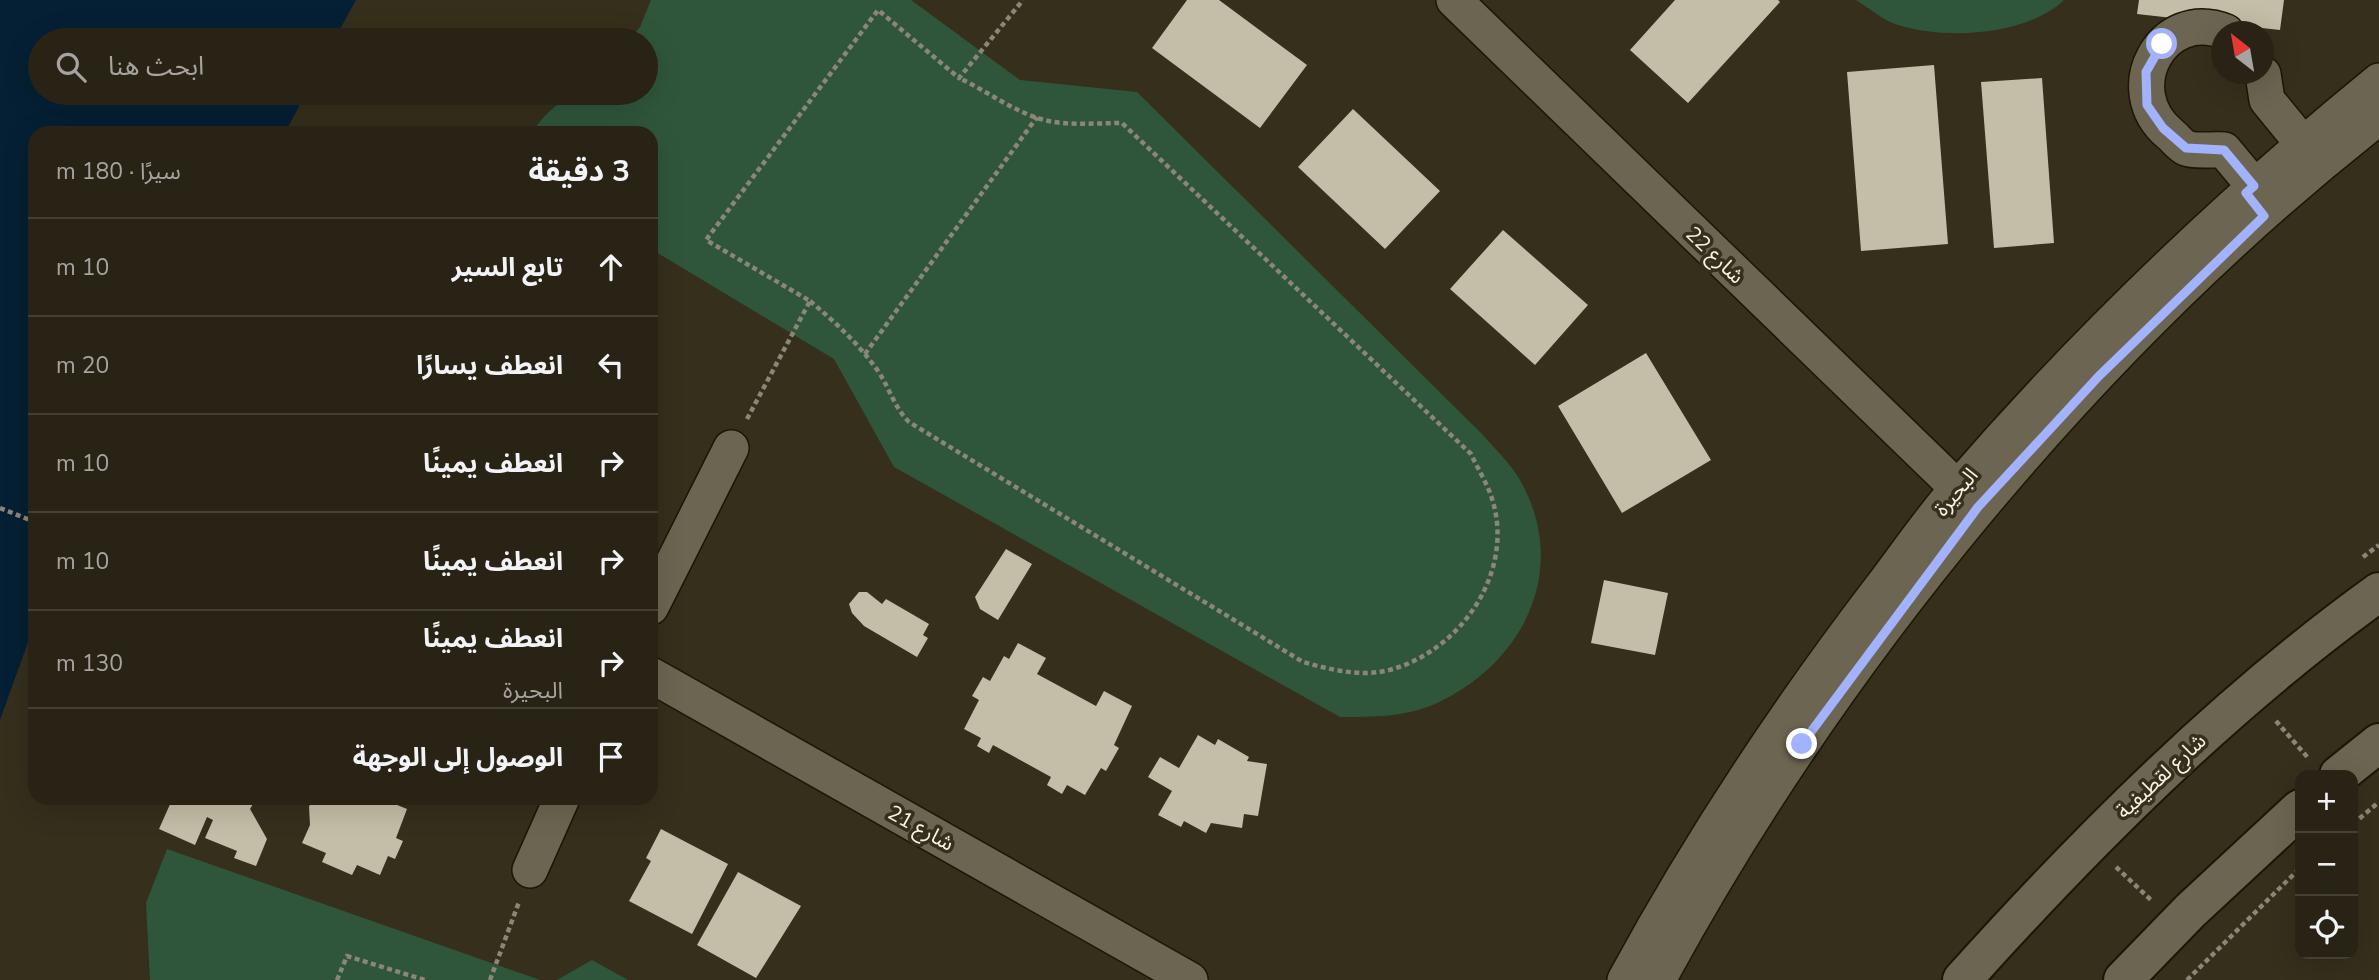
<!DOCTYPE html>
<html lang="ar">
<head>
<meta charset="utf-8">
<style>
  body { margin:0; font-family:"Nunito Sans","Noto Sans Arabic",sans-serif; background:#342f22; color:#f1f3f6; direction:rtl }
  .controls { position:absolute; right:21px; bottom:21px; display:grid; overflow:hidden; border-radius:14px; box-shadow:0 7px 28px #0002 }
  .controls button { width:63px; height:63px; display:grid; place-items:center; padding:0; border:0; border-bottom:2px solid #444034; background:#282315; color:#f1f3f6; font:35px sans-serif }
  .compass { position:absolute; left:2211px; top:21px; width:63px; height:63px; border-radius:50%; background:#282315; box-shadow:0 7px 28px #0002; rotate:329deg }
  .stop { position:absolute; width:21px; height:21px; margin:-16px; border:5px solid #a2b2fd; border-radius:50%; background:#fff }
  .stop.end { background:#a2b2fd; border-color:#fff; box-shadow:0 2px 7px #0008 }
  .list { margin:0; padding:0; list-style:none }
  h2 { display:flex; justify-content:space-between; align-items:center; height:91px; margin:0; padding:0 28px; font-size:30px }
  h2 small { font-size:23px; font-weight:400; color:#a5a4a0 }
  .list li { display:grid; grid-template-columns:46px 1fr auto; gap:21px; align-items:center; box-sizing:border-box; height:98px; padding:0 28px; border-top:2px solid #444034 }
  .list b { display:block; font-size:26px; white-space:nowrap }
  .list p { margin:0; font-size:23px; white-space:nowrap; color:#a5a4a0 }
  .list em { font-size:23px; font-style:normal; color:#a5a4a0 }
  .icon { flex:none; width:38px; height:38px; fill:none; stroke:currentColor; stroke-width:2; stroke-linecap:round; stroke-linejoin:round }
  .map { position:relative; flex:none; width:2379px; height:980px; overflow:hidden; direction:ltr }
  .search { position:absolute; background:#282315; box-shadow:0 7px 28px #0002; left:28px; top:28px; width:630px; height:77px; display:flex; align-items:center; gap:18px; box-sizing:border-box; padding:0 24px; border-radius:38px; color:#a5a4a0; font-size:26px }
  .panel { position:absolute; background:#282315; box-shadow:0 7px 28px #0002; left:28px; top:126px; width:630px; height:679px; border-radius:21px; direction:rtl }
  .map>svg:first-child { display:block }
</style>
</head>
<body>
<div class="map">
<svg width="2379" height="980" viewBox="0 0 2379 980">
  <rect width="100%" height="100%" fill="#352f1c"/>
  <path fill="#2f563b" d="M651,0h260l109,80 117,12 346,343c12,14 28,29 37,45 51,90 3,184 -85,224 -30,13 -62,13 -95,13l-446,-250 -60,-108 -183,-110v-116h-119c32,-49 62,-40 114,-40v-53h-17l11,-13z
    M1856,0h208c-38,36 -118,40 -166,25 -14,-4 -29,-17 -42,-25z
    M167,849l373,131h-390l-4,-77z
    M592,960l36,20h-71z"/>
  <path fill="#052034" d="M0,0h356l-22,40h-294v53h266l-21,40h-250v490l-35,97z"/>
  <path fill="#c4bda7" d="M1187,0h32l88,65 -47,63 -108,-80z
    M1675,0h103l2,2 -92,101 -58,-53z
    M2139,0h145l-4,30 -143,-16z
    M1934,65l14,179 -87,7 -14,-179z
    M2042,78l12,165 -60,5 -13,-166z
    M1353,109l87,82 -55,58 -87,-82z
    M1503,230l85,75 -53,60 -85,-76z
    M1646,353l65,107 -89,53 -64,-107z
    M1006,549l26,15 -34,56 -18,-11 -5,-12z
    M1604,580l64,13 -13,62 -64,-12z
    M859,592h8l15,12 4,-5 43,25 -6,11 5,3 -11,19 -53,-31 -12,-13 -3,-9z
    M1018,643l28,15 -9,16 59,32 8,-15 28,15 -18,39 5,3 -13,23 -5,-3 -16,27 -18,-10 -5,9 -15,-9 4,-8 -58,-32 -4,8 -12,-7 4,-8 -17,-9 15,-29 -7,-4 11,-19 7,4 14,-25 5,3z
    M1198,735l17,10 3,-6 31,18 -2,4 20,3 -9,52 -14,-2 -2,14 -31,-5 -5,10 -22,-12 -3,6 -23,-12 14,-24 -24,-14 12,-20 19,11z
    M177,798h60l16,6 -3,5 17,30 -11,27 -22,-8 3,-7 -32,-13 8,-18 -6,-3 -12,28 -36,-16 12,-27 3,1z
    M318,798h62l27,11 -11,29 7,3 -8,18 -7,-3 -8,19 -23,-10 -5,10 -30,-13 4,-9 -24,-10 8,-18 -1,-19z
    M661,829l67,35 -36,70 -63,-33 22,-40 -5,-3z
    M738,872l63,34 -45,72 -59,-33z"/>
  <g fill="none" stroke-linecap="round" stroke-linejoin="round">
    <defs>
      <path id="minor" d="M1454,0l520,504
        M2226,32c-64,-26 -109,58 -56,102 5,4 11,12 16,14 10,4 27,1 38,2l30,36
        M2263,74l4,26 36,44
        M651,607l80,-159
        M651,675l539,305
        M530,870l32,-72
        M1625,980c75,-138 161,-268 256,-392 25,-33 49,-68 76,-99 128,-149 270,-284 422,-408
        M1658,980c174,-321 432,-637 721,-863"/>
      <path id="tertiary" d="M2339,775l40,-32
        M1962,980c127,-141 263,-277 417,-388
        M2123,980l67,-69 110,-102"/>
    </defs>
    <use href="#minor" stroke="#1c1705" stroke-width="38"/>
    <use href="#tertiary" stroke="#1c1705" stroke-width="42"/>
    <path stroke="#8b8677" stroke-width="4.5" stroke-dasharray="5 3.5" stroke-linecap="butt" d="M810,301c26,22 48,42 68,70 12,18 16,36 31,51l394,240c29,8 60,16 90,7 71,-21 125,-102 97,-176 -5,-13 -13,-26 -19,-39l-349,-331c-25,0 -54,3 -78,-3 -30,-8 -57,-29 -85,-42
      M865,354l172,-237
      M747,419l63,-118 -104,-61 172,-230 81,68 64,-78
      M0,508l35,14
      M2363,557l16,-12
      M2276,721l33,38
      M2353,824l26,-22
      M2116,867l35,33
      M337,980l10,-24 78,24
      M490,980l29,-78
      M2187,980l113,-112"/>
    <use href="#minor" stroke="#6c6551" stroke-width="35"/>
    <use href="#tertiary" stroke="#6c6551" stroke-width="38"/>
  </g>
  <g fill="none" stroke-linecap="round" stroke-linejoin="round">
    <path stroke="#a2b2fd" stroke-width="9" d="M1802,744l176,-237 121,-131 165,-160 -18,-23 8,-7 -30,-36 -38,-2 -23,-20 -16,-23 -1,-33 16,-28"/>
  </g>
  <g text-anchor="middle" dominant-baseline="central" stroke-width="7" stroke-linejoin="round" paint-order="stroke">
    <g font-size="21" fill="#f6f2e6" stroke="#352f1c">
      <text transform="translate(1715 255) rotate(44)">شارع 22</text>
      <text transform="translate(1956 492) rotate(-50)">البحيرة</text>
      <text transform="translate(2161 776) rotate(-43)">شارع لقطيفية</text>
      <text transform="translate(921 828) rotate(29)">شارع 21</text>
    </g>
  </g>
</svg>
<div class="controls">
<button>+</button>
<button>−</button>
<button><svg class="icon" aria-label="locate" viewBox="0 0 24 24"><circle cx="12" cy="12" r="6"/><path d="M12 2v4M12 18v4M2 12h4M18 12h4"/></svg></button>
</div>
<svg class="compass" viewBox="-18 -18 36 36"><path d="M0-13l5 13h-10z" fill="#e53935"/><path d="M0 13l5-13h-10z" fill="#a5a4a0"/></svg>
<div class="stop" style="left:2162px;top:44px"></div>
<div class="stop end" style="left:1802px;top:744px"></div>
<div class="search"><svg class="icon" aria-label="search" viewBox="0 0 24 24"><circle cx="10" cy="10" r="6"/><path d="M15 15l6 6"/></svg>ابحث هنا</div>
<section class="panel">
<h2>3 دقيقة<small>سيرًا · 180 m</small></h2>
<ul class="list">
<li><svg class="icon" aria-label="ahead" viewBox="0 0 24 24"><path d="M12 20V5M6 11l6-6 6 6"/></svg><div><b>تابع السير</b></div><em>10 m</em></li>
<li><svg class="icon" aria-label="left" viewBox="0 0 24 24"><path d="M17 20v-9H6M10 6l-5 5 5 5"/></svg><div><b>انعطف يسارًا</b></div><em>20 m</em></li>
<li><svg class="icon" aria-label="right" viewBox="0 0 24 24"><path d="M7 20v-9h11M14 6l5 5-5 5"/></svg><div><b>انعطف يمينًا</b></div><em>10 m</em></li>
<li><svg class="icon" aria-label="right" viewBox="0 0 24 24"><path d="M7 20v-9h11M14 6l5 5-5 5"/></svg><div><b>انعطف يمينًا</b></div><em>10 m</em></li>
<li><svg class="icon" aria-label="right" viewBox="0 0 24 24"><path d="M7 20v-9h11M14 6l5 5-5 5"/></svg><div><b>انعطف يمينًا</b><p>البحيرة</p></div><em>130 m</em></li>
<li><svg class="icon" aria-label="arrive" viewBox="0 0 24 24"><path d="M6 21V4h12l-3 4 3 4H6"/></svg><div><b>الوصول إلى الوجهة</b></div></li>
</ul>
</section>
</div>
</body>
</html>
